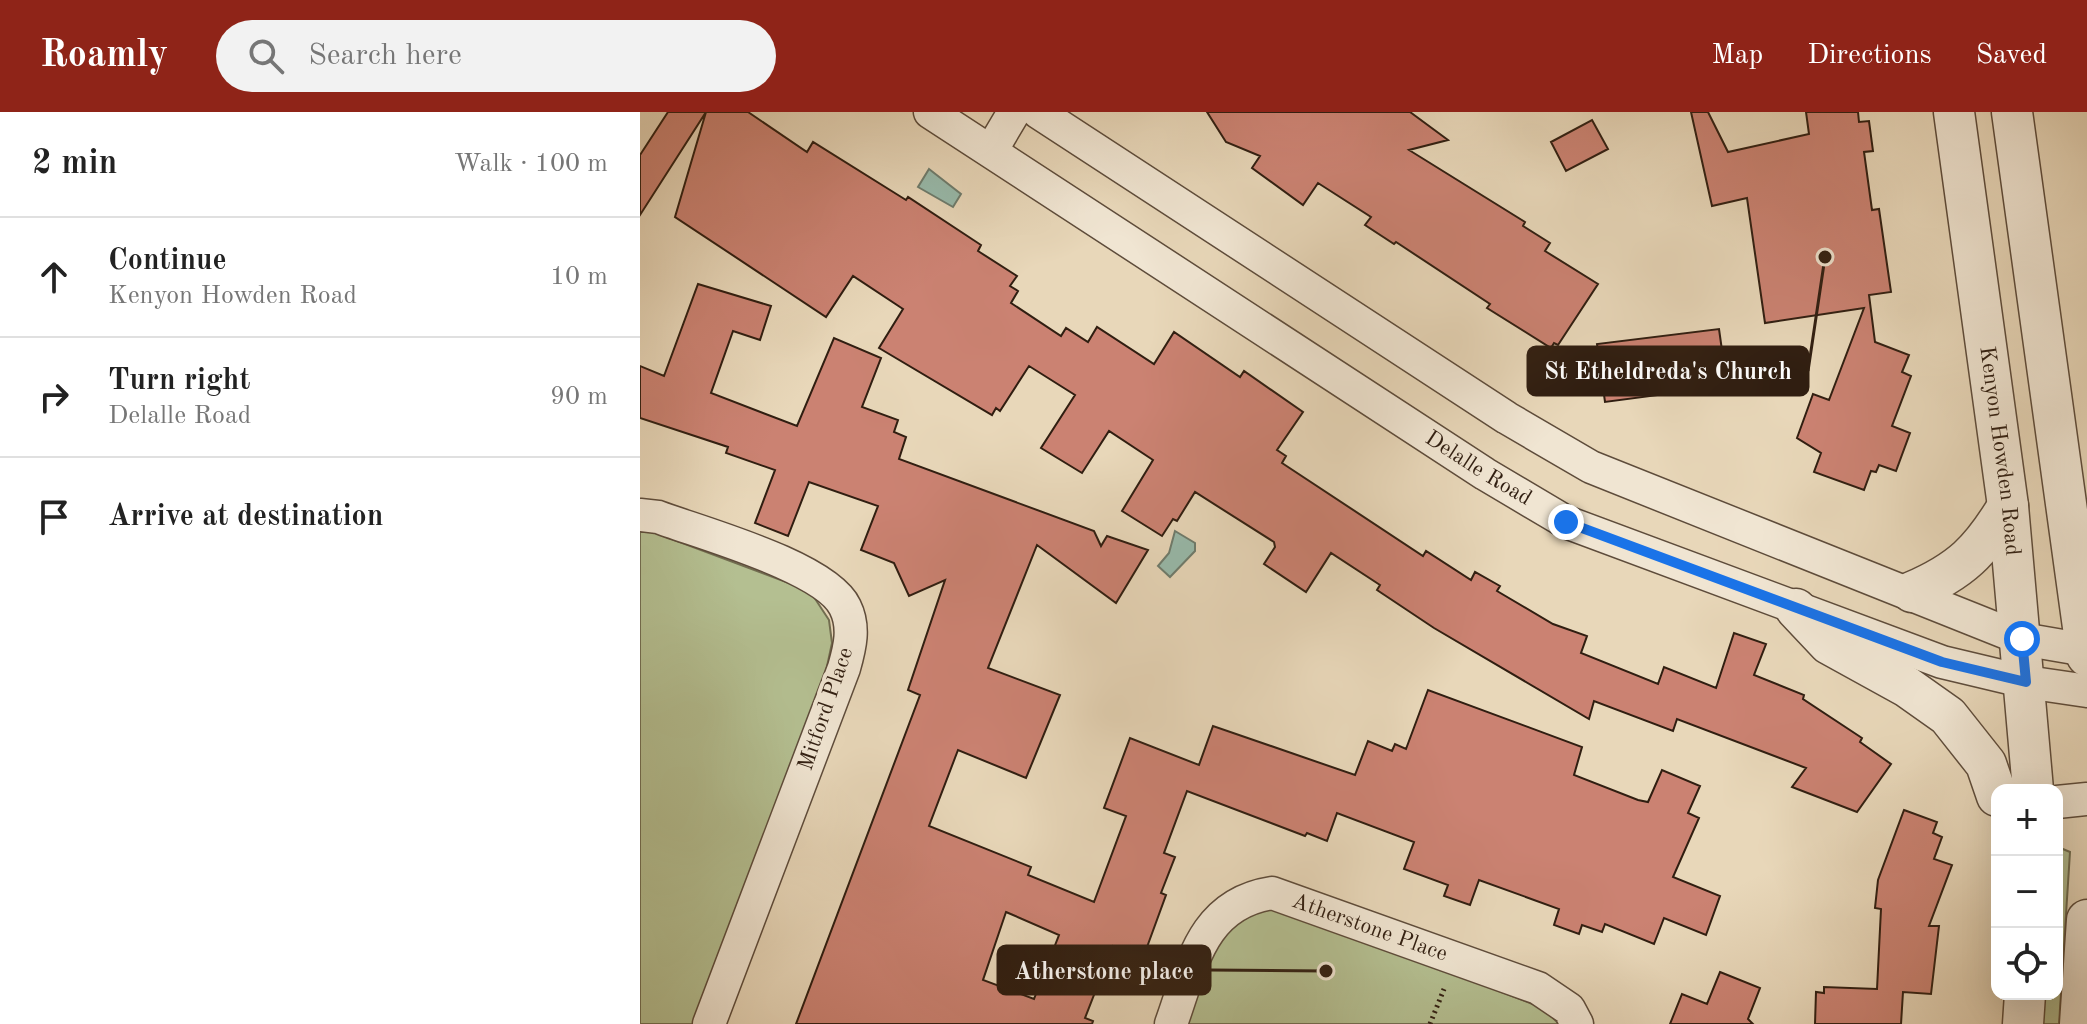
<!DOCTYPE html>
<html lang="en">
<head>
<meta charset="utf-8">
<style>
  body { margin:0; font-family:"Old Standard TT",serif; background:#f2f2f2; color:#222 }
  .controls { position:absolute; right:24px; bottom:24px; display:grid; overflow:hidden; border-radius:16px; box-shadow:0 8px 32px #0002 }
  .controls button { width:72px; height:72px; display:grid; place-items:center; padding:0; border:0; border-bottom:2px solid #e0e0e0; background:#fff; color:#222; font:40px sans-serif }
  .stop { position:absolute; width:24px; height:24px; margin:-18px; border:6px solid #1a73e8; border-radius:50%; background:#fff }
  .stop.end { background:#1a73e8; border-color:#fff; box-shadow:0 2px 8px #0008 }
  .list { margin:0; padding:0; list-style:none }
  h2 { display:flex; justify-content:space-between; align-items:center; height:104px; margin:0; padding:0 32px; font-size:34px }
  h2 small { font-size:26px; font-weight:400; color:#767676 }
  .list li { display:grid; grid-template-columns:52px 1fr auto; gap:24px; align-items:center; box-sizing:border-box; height:120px; padding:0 32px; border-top:2px solid #e0e0e0 }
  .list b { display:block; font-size:30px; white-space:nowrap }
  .list p { margin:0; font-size:26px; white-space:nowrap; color:#767676 }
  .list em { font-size:26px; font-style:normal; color:#767676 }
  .icon { flex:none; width:44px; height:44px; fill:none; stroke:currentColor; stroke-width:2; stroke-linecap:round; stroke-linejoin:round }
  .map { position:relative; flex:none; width:1447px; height:912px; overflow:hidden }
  header { display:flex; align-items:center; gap:48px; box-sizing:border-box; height:112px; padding:0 40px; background:#8f2418; color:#fff }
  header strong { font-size:38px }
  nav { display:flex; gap:44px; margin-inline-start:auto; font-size:28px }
  .search { width:560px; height:72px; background:#f2f2f2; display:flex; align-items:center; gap:20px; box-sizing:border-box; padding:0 28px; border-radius:44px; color:#767676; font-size:30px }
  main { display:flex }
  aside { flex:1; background:#fff }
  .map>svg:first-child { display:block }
</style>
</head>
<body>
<header>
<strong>Roamly</strong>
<div class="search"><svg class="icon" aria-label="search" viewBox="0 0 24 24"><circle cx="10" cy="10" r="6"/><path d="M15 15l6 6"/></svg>Search here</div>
<nav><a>Map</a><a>Directions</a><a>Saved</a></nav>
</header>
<main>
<aside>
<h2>2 min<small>Walk · 100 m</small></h2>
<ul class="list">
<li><svg class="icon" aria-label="ahead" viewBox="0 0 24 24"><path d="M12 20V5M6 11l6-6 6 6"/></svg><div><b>Continue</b><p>Kenyon Howden Road</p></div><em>10 m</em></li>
<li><svg class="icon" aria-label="right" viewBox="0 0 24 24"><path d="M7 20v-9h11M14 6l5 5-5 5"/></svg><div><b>Turn right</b><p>Delalle Road</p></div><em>90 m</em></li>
<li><svg class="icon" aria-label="arrive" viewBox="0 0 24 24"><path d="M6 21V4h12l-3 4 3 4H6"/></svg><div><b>Arrive at destination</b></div></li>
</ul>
</aside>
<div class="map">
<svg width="1447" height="912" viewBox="0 0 1447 912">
  <rect width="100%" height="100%" fill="#e8d7b9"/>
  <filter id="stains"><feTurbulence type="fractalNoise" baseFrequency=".0025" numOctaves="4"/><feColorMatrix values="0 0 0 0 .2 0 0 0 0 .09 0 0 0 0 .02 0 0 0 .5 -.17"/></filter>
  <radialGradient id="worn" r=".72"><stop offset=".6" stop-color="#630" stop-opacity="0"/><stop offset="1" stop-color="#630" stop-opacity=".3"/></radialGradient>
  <path fill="#b4bf91" stroke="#726e51" stroke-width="2" d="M0,420h13l157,59 19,29 3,23 -6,28 -133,353h-53z
    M1418,735l12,5 -11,172h-19l1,-30h16z
    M627,795l28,5 248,96 16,16h-374l32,-90 16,-14z"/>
  <path fill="#98baab" stroke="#6e7c6d" stroke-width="2" d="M289,57l32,25 -8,13 -35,-20z
    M535,419l20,12v8l-25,26 -12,-11 11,-13z"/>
  <path fill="#cb8272" stroke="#301e11" stroke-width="2" fill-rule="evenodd" d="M28,0h38l-66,103v-60z
    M66,0h42l59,40 6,-10 93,58 2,-3 73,48 -3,6 39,25 -7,10 8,5 -7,12 50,33 5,-8 22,14 9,-15 57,37 20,-32 66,45 4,-6 59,41 -26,38 9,6 -4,7 141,93 3,-5 45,29 4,-8 25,14 -3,5 56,33 34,12 -6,17 77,31 6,-17 52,21 18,-55 32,11 -12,31 50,20 -1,4 59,39 -2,4 31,22 -34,48 -65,-25 14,-19 -129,-49 -4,12 -79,-30 -5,18 -155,-91 -57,-38 3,-5 -49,-32 -25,39 -42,-28 11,-17 -1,-5 -79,-50 -18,29 -4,-2 -11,17 -40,-25 31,-51 -44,-29 -27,42 -41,-25 34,-53 -46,-29 -29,45 -4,-3 -4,7 -113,-67 24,-39 -50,-33 -27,41 -151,-100z
    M567,0h203l38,28 -39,10 116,72 -2,4 27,17 -5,8 53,33 -40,61 -4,-2 -3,5 -64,-40 3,-4 -94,-62 -2,2 -29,-19 6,-8 -53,-34 -15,22 -51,-37 8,-12 -34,-14z
    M1051,0h17l20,40 81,-18 -3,-22h52l1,10 10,-1 4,30 -9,1 8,58 7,-1 12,83 -22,3 6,47 34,13 -7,17 9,4 -19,50 18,7 -14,38 -17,-6 -3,7 -5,-1 -7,19 -50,-18 7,-19 -24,-15 16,-44 16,6 35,-92 -99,15 -18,-125 -35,8z
    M952,8l16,29 -42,22 -15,-29z
    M58,172l73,22 -11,34 -27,-9 -22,62 86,33 37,-88 47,20 -19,49 36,13 -4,12 12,5 -7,22 195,72 7,15 6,-10 41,14 -32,53 -79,-58 -49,123 72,27 -34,83 -68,-28 -29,76 102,41 -3,8 66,27 32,-86 -22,-8 26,-70 69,27 14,-39 142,49 13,-34 24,10 3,-7 11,5 22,-59 154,57 -8,28 64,25 10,2 14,-32 38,16 -12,27 11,5 -26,59 47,19 -14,39 -42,-17 -10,26 -49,-20 -3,8 -20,-7 -3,9 -25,-9 5,-16 -80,-29 -9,25 -26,-9 4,-11 -44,-16 10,-27 -77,-29 -10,28 -20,-8 -2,3 -118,-45 -23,62 11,4 -14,36 5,2 -23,63 -30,-12 -28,72 8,3 -1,3h-296l124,-329 -12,-5 37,-110 -36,16 -15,-33 -33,-13 17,-44 -69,-24 -21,54 -33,-13 20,-53 -49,-17 2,-6 -88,-29v-52l24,10zM366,800l53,23 -25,64 -51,-19z
    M1079,217l8,57 -122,16 -8,-58z
    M1264,698l33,12 -4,11 9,4 -8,22 18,6 -23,61h10l-8,68 -28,-2 -2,32h-86l1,-32 8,1v-6l53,2 4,-80 -6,-1 3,-28z
    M1080,860l40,16 -12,31 5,5h-83l12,-30 25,10z"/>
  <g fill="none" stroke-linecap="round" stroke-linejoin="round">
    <defs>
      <g id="minor">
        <path id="s1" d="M290,0l555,362 81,48 376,140 84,20 61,9"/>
        <path d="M398,0l469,306 84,49 431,172 64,11"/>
        <path d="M351,39l23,-39"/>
        <path d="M0,403l18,2c43,16 168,50 187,90 10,20 5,40 -1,61l-135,356"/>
        <path d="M1417,690l30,-3"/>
        <path id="s2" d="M531,912c21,-58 30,-120 101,-131l266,95 31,21 8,15"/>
      </g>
      <g id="tertiary">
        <path id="s3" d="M1314,0l54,394 25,284"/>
        <path d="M1372,0l75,544"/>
        <path d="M1272,480c49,-21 69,-41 96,-86"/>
        <path d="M1156,497l33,35 78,43 41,29 38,48 11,32"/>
        <path d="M1383,912l2,-30"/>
        <path d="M1440,912l7,-104"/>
      </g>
    </defs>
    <use href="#minor" stroke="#5e4c3b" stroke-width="35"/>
    <use href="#tertiary" stroke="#5e4c3b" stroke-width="43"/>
    <path stroke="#301e11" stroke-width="5" stroke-dasharray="2 4" stroke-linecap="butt" d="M790,912l14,-35"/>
    <use href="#minor" stroke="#f0e5d2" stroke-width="32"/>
    <use href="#tertiary" stroke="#f0e5d2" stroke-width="40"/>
  </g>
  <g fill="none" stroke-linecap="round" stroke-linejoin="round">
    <path stroke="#1a73e8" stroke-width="10" d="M926,410l376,140 84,20 -4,-43"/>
  </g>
  <g text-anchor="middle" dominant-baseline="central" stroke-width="8" stroke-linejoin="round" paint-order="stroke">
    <g font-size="22" fill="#301e11" stroke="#f0e5d2">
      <text stroke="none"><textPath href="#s3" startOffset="342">Kenyon Howden Road</textPath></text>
      <text stroke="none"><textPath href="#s1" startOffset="654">Delalle Road</textPath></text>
      <text transform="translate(186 597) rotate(-71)">Mitford Place</text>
      <text stroke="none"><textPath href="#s2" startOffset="280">Atherstone Place</textPath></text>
    </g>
  </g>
  <path fill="none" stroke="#301e11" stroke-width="3" d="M1185 145L1168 259M686 859L570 858"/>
  <g fill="#301e11" stroke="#f0e5d2" stroke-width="3">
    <circle cx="1185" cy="145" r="8"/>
    <circle cx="686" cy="859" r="8"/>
  </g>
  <g fill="#301e11" stroke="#301e11" stroke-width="3">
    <rect x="888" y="235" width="280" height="48" rx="8"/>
    <rect x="358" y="834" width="212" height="48" rx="8"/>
  </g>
  <g font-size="24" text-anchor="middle" font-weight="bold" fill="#fff">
    <text x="1028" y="267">St Etheldreda's Church</text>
    <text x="464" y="867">Atherstone place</text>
  </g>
  <rect width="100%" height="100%" filter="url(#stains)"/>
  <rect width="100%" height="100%" fill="url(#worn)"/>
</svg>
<div class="controls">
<button>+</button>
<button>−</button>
<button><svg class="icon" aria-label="locate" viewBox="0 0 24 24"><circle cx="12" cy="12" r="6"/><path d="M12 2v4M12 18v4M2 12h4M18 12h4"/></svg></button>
</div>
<div class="stop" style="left:1382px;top:527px"></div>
<div class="stop end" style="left:926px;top:410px"></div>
</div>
</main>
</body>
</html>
